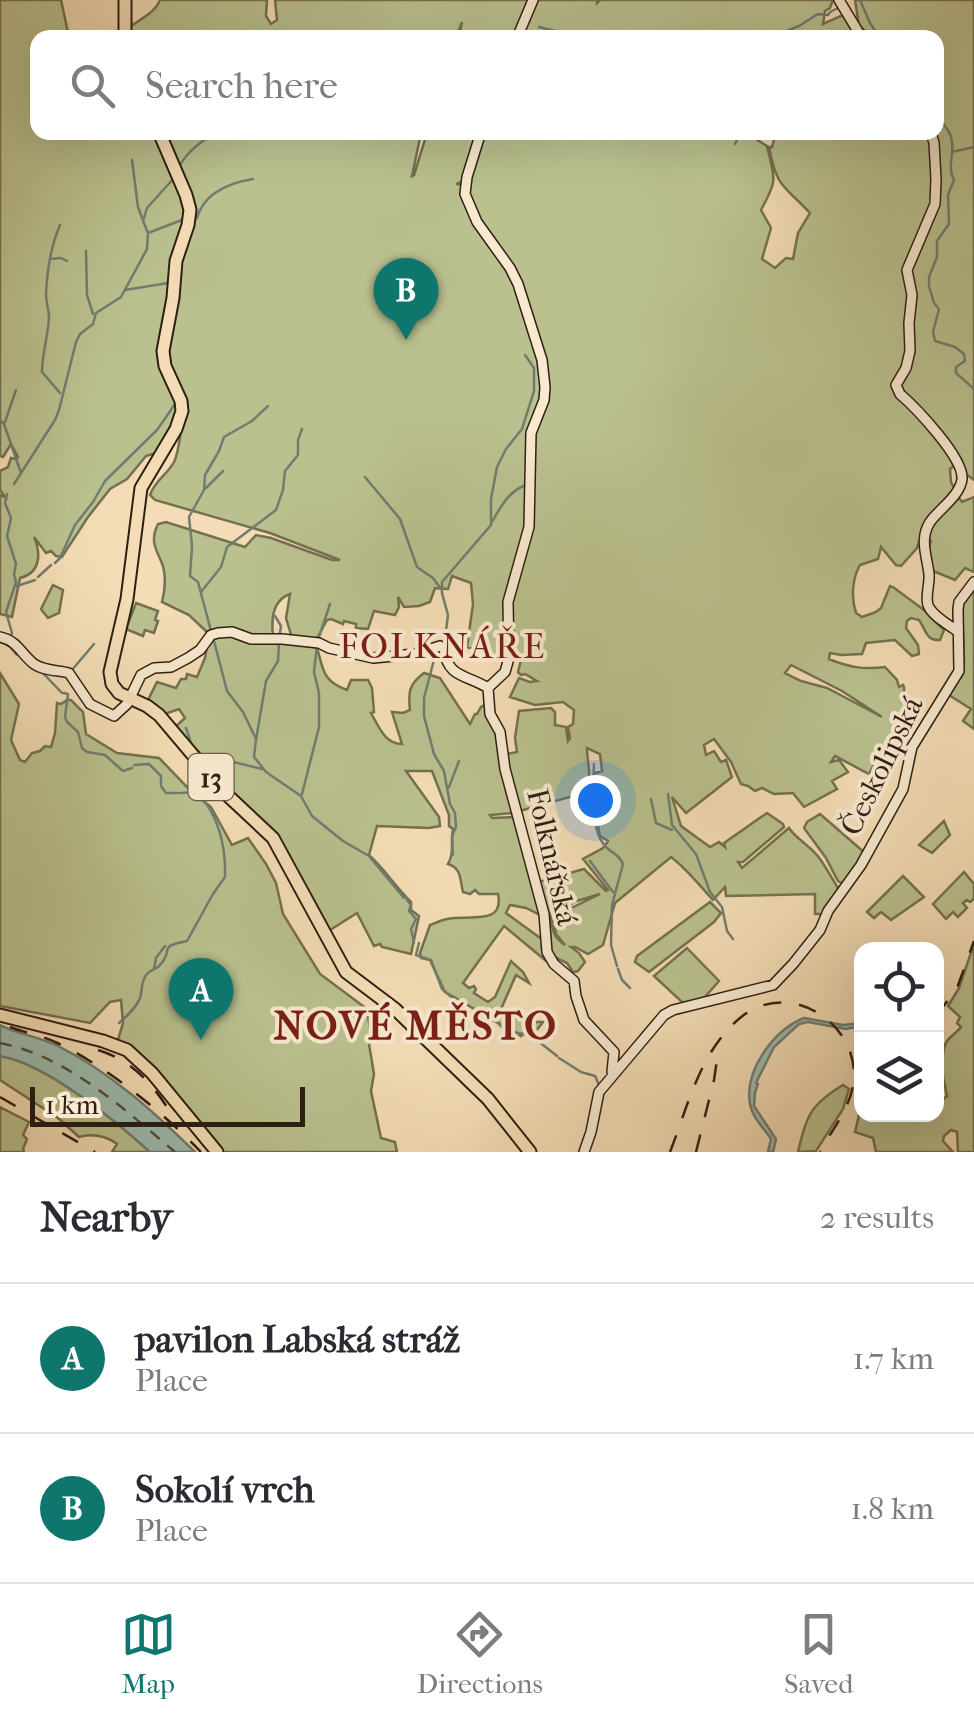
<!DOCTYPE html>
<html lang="en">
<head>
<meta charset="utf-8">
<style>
  body { margin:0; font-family:"IM FELL French Canon",serif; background:#f7f7f7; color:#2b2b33 }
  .controls { position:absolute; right:30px; bottom:30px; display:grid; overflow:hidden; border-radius:20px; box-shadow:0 10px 40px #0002 }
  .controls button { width:90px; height:90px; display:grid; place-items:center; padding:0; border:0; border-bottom:2px solid #e1e1e2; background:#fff; color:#2b2b33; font:50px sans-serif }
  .scale { position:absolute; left:30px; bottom:25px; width:275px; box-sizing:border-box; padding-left:10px; border:5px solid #2d1f11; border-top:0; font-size:28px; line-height:35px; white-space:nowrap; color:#2d1f11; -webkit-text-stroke:8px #f8e9d0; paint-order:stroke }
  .you { position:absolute; left:595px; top:800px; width:35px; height:35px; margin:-25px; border:8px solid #fff; border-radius:50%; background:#1a73e8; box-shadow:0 0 0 15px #1a73e833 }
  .badge { display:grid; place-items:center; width:65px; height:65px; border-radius:50%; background:#0f766e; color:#fff; font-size:32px; font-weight:700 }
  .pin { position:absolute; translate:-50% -82px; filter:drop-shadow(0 2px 5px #0008) }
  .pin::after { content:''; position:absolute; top:52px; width:35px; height:30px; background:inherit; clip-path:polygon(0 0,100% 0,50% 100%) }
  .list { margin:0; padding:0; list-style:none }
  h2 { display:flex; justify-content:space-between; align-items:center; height:130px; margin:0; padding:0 40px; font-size:42px }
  h2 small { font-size:32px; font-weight:400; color:#7c7c81 }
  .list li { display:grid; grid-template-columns:65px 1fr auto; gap:30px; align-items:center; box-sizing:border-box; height:150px; padding:0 40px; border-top:2px solid #e1e1e2 }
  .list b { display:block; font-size:38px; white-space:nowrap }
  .list p { margin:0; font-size:32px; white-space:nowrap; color:#7c7c81 }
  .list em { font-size:32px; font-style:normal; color:#7c7c81 }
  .icon { flex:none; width:55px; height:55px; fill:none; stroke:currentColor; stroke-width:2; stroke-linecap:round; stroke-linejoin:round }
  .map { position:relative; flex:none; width:974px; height:1152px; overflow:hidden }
  .search { position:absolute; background:#fff; box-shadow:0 10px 40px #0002; left:30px; right:30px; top:30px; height:110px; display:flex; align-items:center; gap:25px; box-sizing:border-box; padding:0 35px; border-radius:20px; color:#7c7c81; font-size:38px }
  .sheet { height:430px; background:#fff }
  nav { display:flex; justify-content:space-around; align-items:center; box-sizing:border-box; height:140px; border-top:2px solid #e1e1e2; background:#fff; font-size:28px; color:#7c7c81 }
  nav a { display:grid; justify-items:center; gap:5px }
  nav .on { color:#0f766e }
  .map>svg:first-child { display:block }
</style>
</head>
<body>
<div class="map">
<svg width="974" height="1152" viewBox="0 0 974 1152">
  <rect width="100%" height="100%" fill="#f4ddb6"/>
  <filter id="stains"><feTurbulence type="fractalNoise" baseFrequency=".002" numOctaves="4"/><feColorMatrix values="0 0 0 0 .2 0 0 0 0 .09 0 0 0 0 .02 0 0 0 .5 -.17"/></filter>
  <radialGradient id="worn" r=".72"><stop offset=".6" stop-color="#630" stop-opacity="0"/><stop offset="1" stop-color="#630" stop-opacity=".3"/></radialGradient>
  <path fill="#bac18f" stroke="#747050" stroke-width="2.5" fill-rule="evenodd" d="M0,0h61l8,37 -31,1v94l119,1 30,67 -23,138 17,68 -22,46 -13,4 -19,23 -17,10 -22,28 -26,40 -6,-1 -5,-5 -5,2 -12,-16c7,16 7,36 -14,41l-8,39 -12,-3v-119l5,2 -5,-7v-19l8,-4 3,-9 5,1 2,-2 -7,-13 -8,13 -3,-1z
    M160,0h107l-1,16 5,8 6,-4 -2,-20h257l-17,37h-56l3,-15 -6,16h-330l2,-10c11,-8 27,-15 32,-28z
    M534,0h63v3l3,-3h233l-3,8 -5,3 -2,13 20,-9 17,23h-343z
    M855,0h119v480l-8,-6 -68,-85 9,-21 1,-95 25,-59 -1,-81 4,-1v-94l-62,-1 -15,-11z
    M930,132l4,72 -28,65 5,26 -3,56 -13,34 48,57 11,24 -4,3 1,13 3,6 -3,9 -30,39 -4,12 -16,18 -5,-1 -15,-18 -3,12 -18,6c-8,14 -9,33 -4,48l6,4 14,-5 5,-4 9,-22 3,1 31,23 20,20 -4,10c-14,1 -14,-10 -21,-20l-8,-2 -4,3 -1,7 12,17 1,9 -7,2 -17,-16 -29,3 -4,11 -21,1 -11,-2 -1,6c19,8 35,11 56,8l12,13 2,7 4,-2 1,2v13l3,5 -13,35 -17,19 -8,15 -34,-18 -4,6 8,-2 9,12 -16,9 5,8 -33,18 -11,-14 -19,1 -12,-6 -7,3 -7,-5 -7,-2 -10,-22 -17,-23 -10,6 2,10 8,-4 7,11 5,-2 6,17 -46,36 -14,-16 9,29 29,21 9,-5 6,5 -1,-4 43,-30 16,11 1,3 -41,35h-5l4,6 47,-40c7,11 23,19 31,31 7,10 13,21 19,31l-14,24h-10v-20l-89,2 -1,-9 -12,13c-14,-15 -26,-31 -42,-43l-56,46 -12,42 -15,9 -13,-7h-4l8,6 6,9 -7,9 -5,1 -6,-9 -17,-8 -2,-38h3c1,13 3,21 14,28l-9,-11 -3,-17 47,-23 -23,7 -28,14 -2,-2 -9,-31 46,-13 22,22 2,-1 -25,-31 20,-11 5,-7 -8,-5c-5,-21 -4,-41 -5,-63l7,-2 -2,-17 -13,-6c0,19 8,33 -5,49l3,13 -10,3 -2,-17 -53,15 -12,-43 -1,-14 10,-2 -2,-14 4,-27 32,-3 4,4v13l11,2 2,14 2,-3 -2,-11 5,-3 1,-14 -11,-8 -28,3 -25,-8 9,-19 11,4 7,-1 -12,-7 -4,1 -3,-3 4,-16 -11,-7 -3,-34 22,-88 1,-86 16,-54 -25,-97 1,-5 -48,-68 -9,-29 17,-55h263l21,13c8,34 11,33 -6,64l10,18 -9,31 13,9 11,-10 7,1 5,-26 12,-20c-26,-28 -33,-24 -41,-66h3l4,-14zM791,665l51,26 40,26 -55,-29 -26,-7 -16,-8z
    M161,133h260l-9,43 2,-1 13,-42h52l-15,48 -8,3 7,1 2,11 44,72 24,71 11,48 -9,29 -8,111 -21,75 -1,56 -38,-11 6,-43 -2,-21 -19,-7 -4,13 -13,-1 -5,14 -11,4 -15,1 -6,-10 1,10 -4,8 -21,-4 -6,18 -12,-1v-4l-12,-3 -1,3 -12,-5 -4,1 -12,22c9,24 4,38 32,48l4,-10h17l4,8 2,24 -3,1c8,14 14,31 31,31l-10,-32 11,1 7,-3c-2,-18 -1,-26 14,-37l16,5 30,46 5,-10h2l4,-7 4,-2 8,17 20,91 -23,2 2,3 24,-1 21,80 3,18 -14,-7 -16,-3 -4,8 37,27 2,20 -41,-34 -41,57 6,5 5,-2 2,3 -2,4 14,9 7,-5 16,-36 12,11 6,11 -13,-8 -15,34 15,9 2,-3 9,7h16l-7,9 -8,-4 -7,9 -76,-44 -15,-32 -9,-2 -1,-5 10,-28c6,-2 11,-5 17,-6 19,-5 58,8 51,-25h-19l-4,-4 -5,4 -7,-2c-3,-11 -1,-24 -15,-28 7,-12 2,-22 5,-35l-4,-3v-11l-17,-44h-26l33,46 1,9 -11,2 -52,-2 -8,29c16,15 27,32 42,47v8l8,6 -8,38 -29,-7 -2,-3 -6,2 -17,-33 -30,19 -63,-110 -38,-34 -52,-60 11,-10 -6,-9 -17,6 -15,-13 10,-20 19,6 5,-9h5l1,-5 10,3 8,-19 4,-24 -20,-19 -27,-13c3,-12 4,-25 1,-36 -6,-16 -14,-24 -5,-42l8,-2 79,25 11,-12 15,3 61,22h8l-70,-27 -115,-33 -5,-5c5,-15 17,-20 24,-33 7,-15 5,-33 11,-48l-18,-49 10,-97 14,-42zM290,594l-4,24 6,20 -19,-3c-2,-17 0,-35 17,-41z
    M957,495l5,7 12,-5v75l-9,-4 -10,12 -22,-9 -6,-18 4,-12 -6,-3 3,-12z
    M53,585l10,5 -4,23 -11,5 -7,-9z
    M974,587v142l-11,-8 8,-12 -22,-14 15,-33 -2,-56z
    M136,603l22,8 -3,9 3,1 -4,12 -9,-3 -2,6 -17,-7z
    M0,673l19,31 -8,36 9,20 5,2 7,-9 8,-2 5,-5 6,1 4,-14 2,-30 4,1 6,-4h4l12,12 3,22 31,19 42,5 32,33 20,16 21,38 16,-7 18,26 10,19 7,31 37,60 47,35 5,33 -3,2 5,30 -3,17 10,47 14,4 2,10h-178l-102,-109 6,-20 -2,-23 -11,2 -20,21 -90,-17z
    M820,814l45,39 -21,31 -6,-3 -12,-23 -22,-30 3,-6z
    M944,821l6,14 -18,18 -13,-8z
    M964,872l10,12v15l-4,3 -3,-2 -4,3 4,5 -9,9 -5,-5 -7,7 -13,-15z
    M903,876l21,21 -33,23 -10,-8 -7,6 -7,-6z
    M710,902l11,11 -7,9 -65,50 -14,-10 2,-6z
    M974,944v208h-16l-1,-20 -6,-2 -7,6 -1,5 10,11h-77l-3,-14 -18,-6 6,-25 1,7h74l1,-23 4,10 6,-5 -6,-29c3,-9 0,-17 6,-26 4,-5 10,-9 14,-14l-4,-4 3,-6 -12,-11 11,-18z
    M687,948l32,33 -15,17 -21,5 -29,-27z
    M0,1056c45,7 116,65 150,96h-38l5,-8c-10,-8 -26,-11 -38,-7l-21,-19 -58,-38z
    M843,1085l6,4 -6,20 -27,42 -18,1c9,-37 12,-47 45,-67z
    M0,1107l29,15 -6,13 4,4 -4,10 1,3h-24z"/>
  <path fill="#9cbcaf" stroke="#707d70" stroke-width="2.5" d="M804,1018l39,7 18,-2v3l-15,3 -38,-7 -9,2 -25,23 -18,36 2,1 -3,9 -1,13 22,33 -3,13h-5l3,-13c-8,-12 -19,-22 -21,-35 -6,-34 24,-74 54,-86z
    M0,1025c17,9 40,12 58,21 52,26 96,66 137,106h-45c-34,-31 -105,-89 -150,-96z"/>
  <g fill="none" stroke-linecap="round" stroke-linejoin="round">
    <path stroke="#707d70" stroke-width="2.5" d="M860,0l10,23 10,15
      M539,27l44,11
      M769,38l30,-12 19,-12 10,1 2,-3 8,-4
      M936,115c5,6 13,14 15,22 5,16 -5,28 3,43l-6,15 1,29 -12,17v16l-8,20v9l5,17 5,6 -6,23 2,9 20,6 9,7 1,7 -9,6v6l18,16
      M735,144l6,-12
      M952,152l22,-5
      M132,160l6,47 4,11
      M182,171l-2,-6c8,-14 21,-23 34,-32
      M195,219l2,-1c7,-25 32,-35 56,-39
      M148,233l-5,-12 4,-13 27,-30
      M86,251l1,44 6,19
      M50,259l11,-1 6,3
      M125,290l43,-7
      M60,393l-18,-21c0,-18 6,-36 7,-54 0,-8 -3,-16 -3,-24 1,-23 5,-48 14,-69
      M0,420l4,4 17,49
      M5,422l11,-32
      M365,477l35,42 17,48 16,11 8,11
      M14,484l41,-64 4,-10 17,-68 4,-8 13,-10 3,-11 25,-16 26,-48 1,-16 34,-13
      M206,488l17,-17
      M7,494l-2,9 6,15 -4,18 9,28 -2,10 2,8 -10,30 6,21 -3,6
      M492,522c9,-16 17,-31 34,-37
      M55,563l5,-5 15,-33 18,-23 12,-21 52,-51 18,-26
      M38,577l13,-12
      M17,586l18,-6
      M201,592l20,-25 6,-20 49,-37 7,-20 2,-19 13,-16v-15l4,-11
      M275,616l6,10 -1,7
      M211,631l-13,-49 -8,-6 2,-30 -3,-29 15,-27 1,-15 14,-24 5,-14 28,-16 16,-15
      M213,637l14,54 16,21 13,27 -2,18 12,15 35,24 11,20 31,25 26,15 35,42
      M318,640l12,-36
      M444,646l4,-31 -6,-22v-11l49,-57v-26l6,-32 9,-18 16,-20 12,-38v-23l-9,-13
      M11,648l5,6 5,2
      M439,652l-4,4 -11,42v18l10,38 10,17 6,33 5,9 1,14 -4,9 1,19
      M40,670l22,23
      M72,670l22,-26
      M64,693l4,1 -3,23 2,5 11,10 4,16 5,4 18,3 18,16 9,-3
      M186,728l6,18 9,8 61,15
      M256,740l10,-59 12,-20 1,-18
      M594,764c-1,22 -5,66 12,83 7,7 12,6 17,17l-11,41 -1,40 6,21
      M134,765l15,-1 12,12v8
      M161,786l5,7h13
      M449,787l10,-26
      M302,794l17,-67v-34l-5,-21 3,-27
      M668,794l4,31 24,29 14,38 12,15 5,24 6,8
      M651,799l5,24 16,7
      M590,861l23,31
      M407,900l4,5 -2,6 7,8 -5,10 3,13
      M419,943l-3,12 15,5 11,29 33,28 8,-2 15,8 10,10 3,-2 22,6 24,19
      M154,969l2,-11 9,-12
      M618,969l4,11 8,8
      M119,1023c8,-7 17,-15 21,-25 3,-9 0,-16 7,-24 3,-4 10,-5 13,-9 15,-16 -4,-18 27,-24l26,-47 12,-17c1,-29 -6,-64 -29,-85l-15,1
      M559,1058l22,14 14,4 5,11"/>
    <path stroke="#4e4e40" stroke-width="2.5" stroke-dasharray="12 10" stroke-linecap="butt" d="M0,1043c67,13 124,66 175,109"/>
    <defs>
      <path id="secondary" d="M839,0l23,38
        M517,38l16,-38
        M481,132l-14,45 -2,17 12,28 33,46 8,16 24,76 3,27 -1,13 -13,33 -2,94 -21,75 1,56 -4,14 -17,16
        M931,132l3,11 2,36 -1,25 -28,66 5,25 -3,28 1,28 -4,17 -10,17 4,9c16,14 64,64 62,85 -2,17 -23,30 -32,43 -11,17 -3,34 -1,52 1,10 -4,22 -1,31 4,11 20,19 29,26
        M0,637c18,4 21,17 34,27 10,7 23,6 35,9l21,31 24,12 13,-12 14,-29 13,-7 17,-1 17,-9 12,-8 11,-15 7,-2 14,-1 19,7h31l37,4 10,5 44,10 42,-4 25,-8 4,3c3,29 24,26 44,39
        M488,688l2,26 10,18 5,37 39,145 3,38 7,12 20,17 2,15 8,24 30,32 -2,20
        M584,1152l7,-20 8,-40 65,-77 9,-5 100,-25 20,-21 27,-34 8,-19 33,-46 42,-76 9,-42 47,-76 -1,-62 1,-7 15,-20"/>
      <path id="primary" d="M125,38v-38
        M159,132l27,63 4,15 -2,15 -12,36 -3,37 -10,53 2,15 16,35 1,10 -6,18 -35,59 -14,111 -17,73 2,12 7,9 28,13 12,9 66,78 48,45 73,134 49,37 93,90 42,53
        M0,1015l103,26 24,9 25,23 65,79"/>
    </defs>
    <use href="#secondary" stroke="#2d1f11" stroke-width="12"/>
    <use href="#primary" stroke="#2d1f11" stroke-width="15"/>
    <use href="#secondary" stroke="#f8e9d0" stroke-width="9"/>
    <use href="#primary" stroke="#f4ddb6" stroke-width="11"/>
    <path stroke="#2d1f11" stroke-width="2.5" stroke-dasharray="18 18" stroke-linecap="butt" d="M936,1015l20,-24 18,-50
      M10,1027c15,6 31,8 45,15 50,23 109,71 146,110
      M98,1050c35,11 55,34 74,65
      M0,1097l95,55
      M670,1152c18,-46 30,-101 70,-134 46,-39 115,1 114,58 -1,30 -21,51 -34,76
      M696,1152l18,-72 4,-27"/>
  </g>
  <g text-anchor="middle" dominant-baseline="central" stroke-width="8" stroke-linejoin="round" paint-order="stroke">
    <rect fill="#f8e9d0" stroke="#6a5c4a" stroke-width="2.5" x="188.5" y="754" width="45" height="46" rx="8"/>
    <g font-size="28" font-weight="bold" fill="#2d1f11">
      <text x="211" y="777">13</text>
    </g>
    <g font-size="30" fill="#2d1f11" stroke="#f8e9d0">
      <text transform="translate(882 766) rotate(-64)">Českolipská</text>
      <text transform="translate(552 857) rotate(77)">Folknářská</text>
    </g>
    <g font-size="35" letter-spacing="2.5" fill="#7a1f14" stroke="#f8e9d0">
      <text x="443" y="646">FOLKNÁŘE</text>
    </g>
    <g font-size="40" font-weight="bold" letter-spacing="2.5" fill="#7a1f14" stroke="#f8e9d0">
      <text x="416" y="1026">NOVÉ MĚSTO</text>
    </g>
  </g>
  <rect width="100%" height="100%" filter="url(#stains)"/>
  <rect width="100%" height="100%" fill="url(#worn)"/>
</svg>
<div class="controls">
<button><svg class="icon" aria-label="locate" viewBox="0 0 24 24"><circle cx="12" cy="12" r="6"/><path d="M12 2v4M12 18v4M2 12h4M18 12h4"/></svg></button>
<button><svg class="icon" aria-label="layers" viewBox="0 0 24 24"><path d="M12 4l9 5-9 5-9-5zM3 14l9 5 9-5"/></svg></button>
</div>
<div class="scale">1 km</div>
<div class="you"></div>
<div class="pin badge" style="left:201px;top:1040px">A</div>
<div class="pin badge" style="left:406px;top:340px">B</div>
<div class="search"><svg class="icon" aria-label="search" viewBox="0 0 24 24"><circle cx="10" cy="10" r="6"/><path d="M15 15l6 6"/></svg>Search here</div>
</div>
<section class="sheet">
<h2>Nearby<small>2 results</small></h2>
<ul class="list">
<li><span class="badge">A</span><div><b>pavilon Labská stráž</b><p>Place</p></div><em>1.7 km</em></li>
<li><span class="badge">B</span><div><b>Sokolí vrch</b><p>Place</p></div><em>1.8 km</em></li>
</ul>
</section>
<nav>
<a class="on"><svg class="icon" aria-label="map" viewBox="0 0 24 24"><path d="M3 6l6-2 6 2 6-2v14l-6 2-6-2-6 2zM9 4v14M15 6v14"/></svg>Map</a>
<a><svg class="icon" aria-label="directions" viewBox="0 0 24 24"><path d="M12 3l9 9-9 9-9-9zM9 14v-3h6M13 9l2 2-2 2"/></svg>Directions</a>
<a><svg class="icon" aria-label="saved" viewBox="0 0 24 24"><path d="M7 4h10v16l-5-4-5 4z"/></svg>Saved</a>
</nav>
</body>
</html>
